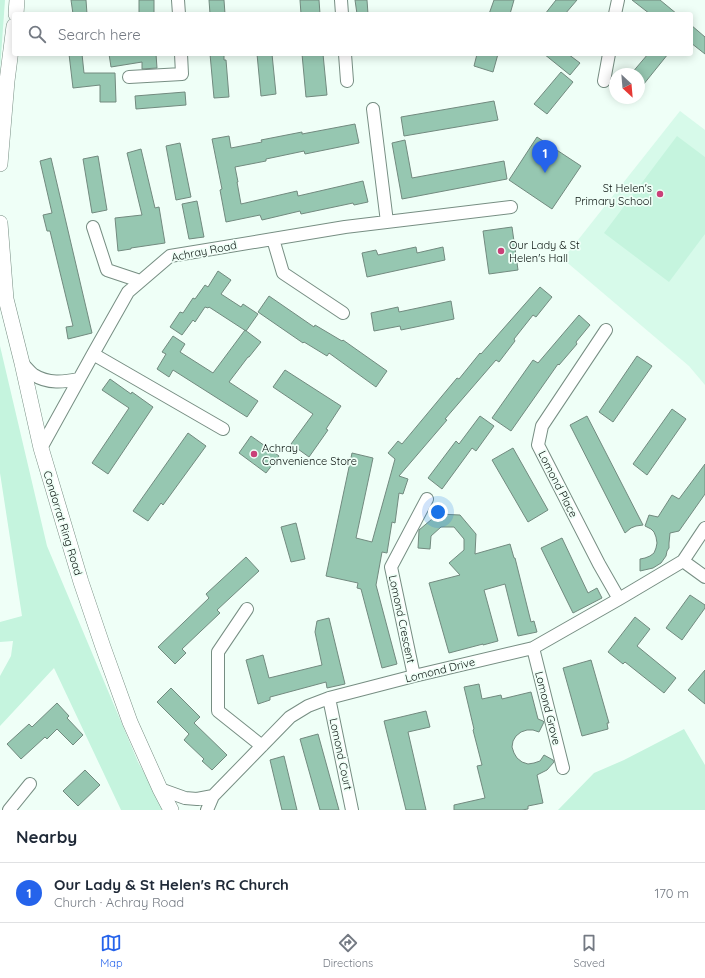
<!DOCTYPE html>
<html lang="en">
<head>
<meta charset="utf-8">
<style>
  body { margin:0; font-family:Quicksand,sans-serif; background:#f6f6f7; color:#1f2937 }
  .compass { position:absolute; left:609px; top:68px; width:36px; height:36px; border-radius:50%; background:#fff; box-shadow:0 2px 10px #0003; rotate:154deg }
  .you { position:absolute; left:438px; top:512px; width:14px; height:14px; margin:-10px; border:3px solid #fff; border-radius:50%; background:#1a73e8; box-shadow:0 0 0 6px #1a73e833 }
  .badge { display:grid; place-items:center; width:26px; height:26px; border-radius:50%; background:#2563eb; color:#fff; font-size:13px; font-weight:700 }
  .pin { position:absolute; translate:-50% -33px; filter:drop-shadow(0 1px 2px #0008) }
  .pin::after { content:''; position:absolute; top:21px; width:14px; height:12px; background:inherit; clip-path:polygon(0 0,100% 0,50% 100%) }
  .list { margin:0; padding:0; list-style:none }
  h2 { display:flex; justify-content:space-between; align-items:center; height:52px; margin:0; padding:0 16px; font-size:17px }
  h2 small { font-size:13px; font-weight:400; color:#747a83 }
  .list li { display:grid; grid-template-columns:26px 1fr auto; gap:12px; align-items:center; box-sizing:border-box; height:60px; padding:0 16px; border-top:1px solid #e0e1e3 }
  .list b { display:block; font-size:15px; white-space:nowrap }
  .list p { margin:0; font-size:13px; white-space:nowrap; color:#747a83 }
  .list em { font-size:13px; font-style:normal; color:#747a83 }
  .icon { flex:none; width:22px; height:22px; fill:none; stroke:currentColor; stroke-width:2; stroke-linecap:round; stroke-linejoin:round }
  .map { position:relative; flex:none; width:705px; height:810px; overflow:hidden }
  .search { position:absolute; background:#fff; box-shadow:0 2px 10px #0003; left:12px; right:12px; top:12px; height:44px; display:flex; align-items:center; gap:10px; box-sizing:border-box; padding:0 14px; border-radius:4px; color:#747a83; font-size:15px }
  .sheet { height:112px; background:#fff }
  nav { display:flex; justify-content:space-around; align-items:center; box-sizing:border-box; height:56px; border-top:1px solid #e0e1e3; background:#fff; font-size:11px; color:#747a83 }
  nav a { display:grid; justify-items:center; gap:2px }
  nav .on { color:#2563eb }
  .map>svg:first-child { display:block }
</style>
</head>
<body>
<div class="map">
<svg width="705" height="810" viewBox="0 0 705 810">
  <rect width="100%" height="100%" fill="#effff7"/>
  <path fill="#d7faea" d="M680,111l25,19v255l-16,-19 -126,-107z"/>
  <path fill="#c5f4de" d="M0,0h5l-5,70z
    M677,136l28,21v77l-36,48 -65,-49z
    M0,346l47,200 91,216 27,48h-44l-67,-142 -54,58v-50l11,-20 2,-15 -13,1v-20l22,-6 -22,-143z
    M684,729l21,36v45h-147l36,-37 30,-13z"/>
  <path fill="#96c7b1" stroke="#728a7f" d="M71,0h15l1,14h-14z
    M139,0h15v14h-15z
    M209,0h15l1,14h-15z
    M300,0h19l1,14h-19z
    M355,0h12l1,14h-11z
    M494,0h20l-4,14h-21z
    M556,0h21l-12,14h-20z
    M632,0h28l17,14h-27z
    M691,25l14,12v17l-14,-11z
    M69,54h13l2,19h31l1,29h-16v-17l-27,3z
    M109,54h47l1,14 -15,1v-7l-31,5z
    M210,54h14v6h2l3,37 -15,1z
    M257,54h15l4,40 -15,2z
    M302,54h21l4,41 -21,2z
    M477,54h21l-5,18 -19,-6z
    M544,54h24l12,9 -10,12z
    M648,54h20l-29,36v-16h-8z
    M561,72l12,10 -26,32 -13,-10z
    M185,92l1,13 -50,4 -1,-13z
    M494,101l4,19 -94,16 -3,-19z
    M355,124l4,19 -54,11 -1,-3 -38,8v2l-31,6 3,15h-1l4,22 56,-13 1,5 65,-15 5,21 -14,3 -1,-2 -52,11 -1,-3 -38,9 -2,-5 -34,7 -6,-32 2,-1 -10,-50 17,-3 2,12 31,-6 -1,-2 41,-8v2z
    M537,137l44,29 -29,43 -43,-29z
    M405,140l7,38 92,-17 3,18 -105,20 -10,-56z
    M180,143l11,54 -15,3 -10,-54z
    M141,149l14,59 4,-1 6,36 -34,5v1l-13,2 -3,-33 27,-3 -15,-62z
    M98,156l9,54 -15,3 -9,-54z
    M51,158l41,175 -24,6 -2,-12 7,-1 -23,-95h-3l-4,-16 9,-2 -12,-52z
    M197,201l7,36 -15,2 -7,-35z
    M512,227l6,43 -29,4 -6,-43z
    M416,247l1,6 26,-6 2,13 -78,17 -5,-24 14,-3 2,5z
    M218,271l13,9 -10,14 20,13 2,-3 15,10 -12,17 -37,-24 -1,1 -3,-1 -10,15 -2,-2 -11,15 -12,-8 10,-15 3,1 10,-15 2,1 10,-14 3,2z
    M540,287l12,10 -16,20 -3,-2 -19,24 1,2 -16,21 -3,-2 -51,59 2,1 -48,56 9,3 -5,15 -4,-1 -4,30 -3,-1 -5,31 -5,-1 -6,33 21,79 -15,4 -21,-79 -4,-1 1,-5 -32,-7 26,-123 21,5 -17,80 16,4 23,-83 -7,-6 10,-12 4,3 55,-66 2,1 21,-26 1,1z
    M269,296l45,31 1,-2 27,16 1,-1 44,31 -11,16 -47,-34 -2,3 -23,-14 -1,1 -45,-31z
    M451,301l3,18 -53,11 -1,-4 -26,5 -3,-18 27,-6 1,5z
    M579,315l11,10 -14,17 1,2 -18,21 -1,-1 -47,67 -19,-13 41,-58 5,3z
    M245,330l16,12 -12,15h-1l-19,25 29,19 -11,16 -74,-47 -4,7 -12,-8 9,-15 -4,-2 11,-16 12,8 -5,8 33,21z
    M637,356l15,10 -39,56 -14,-10z
    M285,370l56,36 -15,23 2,1 -19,27 -18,-13 22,-30 -40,-27z
    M110,379l21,15 1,-2 21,15 -45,67 -16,-11 37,-55 -27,-18z
    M672,409l14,10 -39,56 -14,-11z
    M480,416l14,10 -18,25 -4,-3 -30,41 -14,-11 28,-37 3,3z
    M587,416l56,109 -7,1 -5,2 -6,5 -55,-108z
    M188,433l18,13 -43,59 -2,-2 -13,18 -15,-10z
    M251,436l28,20 -13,17 -27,-20z
    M513,448l35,62 -20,12 -36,-62z
    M705,464v30l-26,37 -9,2 -1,10v5l-2,3 -1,5 -5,7 -8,5 -13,3v-12l5,-1 5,-2 4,-3 2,-5 1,-5 -1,-6 -2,-5 -3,-3 -6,-3 4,-11 9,2 14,-22 7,4z
    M438,514l22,1 16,19 -1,20 35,-10 4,14h1l16,64 3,-1 3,11 -19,4 -13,-52 -21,6 14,51 -15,4v-1l-34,9 -20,-70 31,-8 -11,-12 15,-13v-11l-10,-12h-13l-10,9 -1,13 -12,-1 1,-18z
    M296,523l9,36 -14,3 -10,-35z
    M562,538l26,55 9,-5 5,10 -29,15 -32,-65z
    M246,557l13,14 -42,39 3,3 -38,36 4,4 -11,11 -17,-17 51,-49 -3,-4z
    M690,595l15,10v3l-23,32 -16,-12z
    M635,617l15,12 -13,17 39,32 -12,15 -39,-31 -2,2 -15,-12z
    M329,618l16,66 -18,4 -1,-6 -52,14 -4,1v3l-12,4 -12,-44 17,-5 6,23 53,-13 -7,-33 2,-11z
    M591,660l18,63h-2l1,6 -26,7 -19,-68z
    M705,670v34l-17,-14z
    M479,684l3,15 19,-4 1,4 29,-7 7,27 5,2 1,1 -5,10 -6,-2h-6l-6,2 -5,4 -3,5 -1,6 2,6 3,5 5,4 6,2 6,-1 6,-2 4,-6 9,5 1,2 -7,8 -10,5 6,28 -15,3v3l-6,1h-68v-5l31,-7 -8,-32 5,-1 -9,-35 1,-1 -10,-42z
    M171,688l29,29 -6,6 33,32 -15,15 -10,-9 2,-2 -20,-19 5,-6 -32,-32z
    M57,703l12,13 -2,2 16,17 -10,10 -16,-16 -10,10 -2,-2 -24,22 -14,-15 22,-20 3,3z
    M426,711l4,16 -22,5 18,78h-20l-22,-89z
    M318,734l21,76h-19l-20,-71z
    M284,756l13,54h-15l-12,-50z
    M85,770l15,15 -22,21 -15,-15z"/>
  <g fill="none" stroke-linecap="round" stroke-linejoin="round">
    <defs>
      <path id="minor" d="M178,0l1,14
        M341,0l1,14
        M615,14l3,-14
        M345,54l2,27
        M129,77l53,-3 -1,-20
        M604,81l5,-27
        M373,109l14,113
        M93,227l14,43 33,11
        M273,239l10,34 60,40
        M606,330l-64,96 -4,19 61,119 20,35
        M93,354l130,75
        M22,363c4,4 8,9 12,12 14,9 30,7 45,4
        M41,448l52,-94 35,-62 42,-36 175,-29 166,-20
        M683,561l22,16
        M247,609l-29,43v59l44,35
        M533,648l30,120
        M414,676l-23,-109 36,-68
        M329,698l23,112
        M160,789l25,9 12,1 16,-3
        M9,810l21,-26
        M207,810l6,-14 77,-79 18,-11 21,-8 85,-22 119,-28 86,-49 64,-38 22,-33"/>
      <path id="tertiary" d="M16,14l1,-14
        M0,164l7,-83 7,-55
        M0,223l6,76 16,64 19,85 40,134 22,65 27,75 30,67 11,21"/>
    </defs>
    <use href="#minor" stroke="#778e83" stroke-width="14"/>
    <use href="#tertiary" stroke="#778e83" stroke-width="16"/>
    <use href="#minor" stroke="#fff" stroke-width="12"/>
    <use href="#tertiary" stroke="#fff" stroke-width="15"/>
  </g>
  <g fill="#ca4078" stroke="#effff7" stroke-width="1.5">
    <circle cx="660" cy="194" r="4"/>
    <circle cx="501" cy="251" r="4"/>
    <circle cx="254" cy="454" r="4"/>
  </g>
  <g text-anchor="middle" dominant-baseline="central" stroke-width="3.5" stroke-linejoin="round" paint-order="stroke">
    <g font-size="11" fill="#0b1410" stroke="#effff7" text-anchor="start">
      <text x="652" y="188" text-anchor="end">St Helen's<tspan x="652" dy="13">Primary School</tspan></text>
      <text x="509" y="245">Our Lady &amp; St<tspan x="509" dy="13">Helen's Hall</tspan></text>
      <text x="262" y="448">Achray<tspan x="262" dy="13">Convenience Store</tspan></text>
    </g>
    <g font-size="11" fill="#0b1410" stroke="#effff7">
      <text transform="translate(204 251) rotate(-11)">Achray Road</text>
      <text transform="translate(558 484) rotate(63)">Lomond Place</text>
      <text transform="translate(63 523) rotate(73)">Condorrat Ring Road</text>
      <text transform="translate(402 619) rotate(78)">Lomond Crescent</text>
      <text transform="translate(440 670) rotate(-14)">Lomond Drive</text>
      <text transform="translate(548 708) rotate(76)">Lomond Grove</text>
      <text transform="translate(341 754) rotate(78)">Lomond Court</text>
    </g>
  </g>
</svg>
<svg class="compass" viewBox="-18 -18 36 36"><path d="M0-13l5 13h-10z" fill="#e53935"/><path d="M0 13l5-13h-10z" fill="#747a83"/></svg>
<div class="you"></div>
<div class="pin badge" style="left:545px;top:173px">1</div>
<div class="search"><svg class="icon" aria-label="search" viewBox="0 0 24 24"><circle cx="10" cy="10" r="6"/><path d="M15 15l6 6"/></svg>Search here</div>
</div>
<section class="sheet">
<h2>Nearby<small></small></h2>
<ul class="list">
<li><span class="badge">1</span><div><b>Our Lady &amp; St Helen's RC Church</b><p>Church · Achray Road</p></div><em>170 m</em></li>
</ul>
</section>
<nav>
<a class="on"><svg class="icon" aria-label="map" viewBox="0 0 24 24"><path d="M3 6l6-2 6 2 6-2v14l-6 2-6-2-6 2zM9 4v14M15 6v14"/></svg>Map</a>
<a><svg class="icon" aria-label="directions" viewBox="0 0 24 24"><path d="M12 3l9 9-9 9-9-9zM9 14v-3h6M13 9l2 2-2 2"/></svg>Directions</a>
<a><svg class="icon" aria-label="saved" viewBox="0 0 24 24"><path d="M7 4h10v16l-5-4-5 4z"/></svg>Saved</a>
</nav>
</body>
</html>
